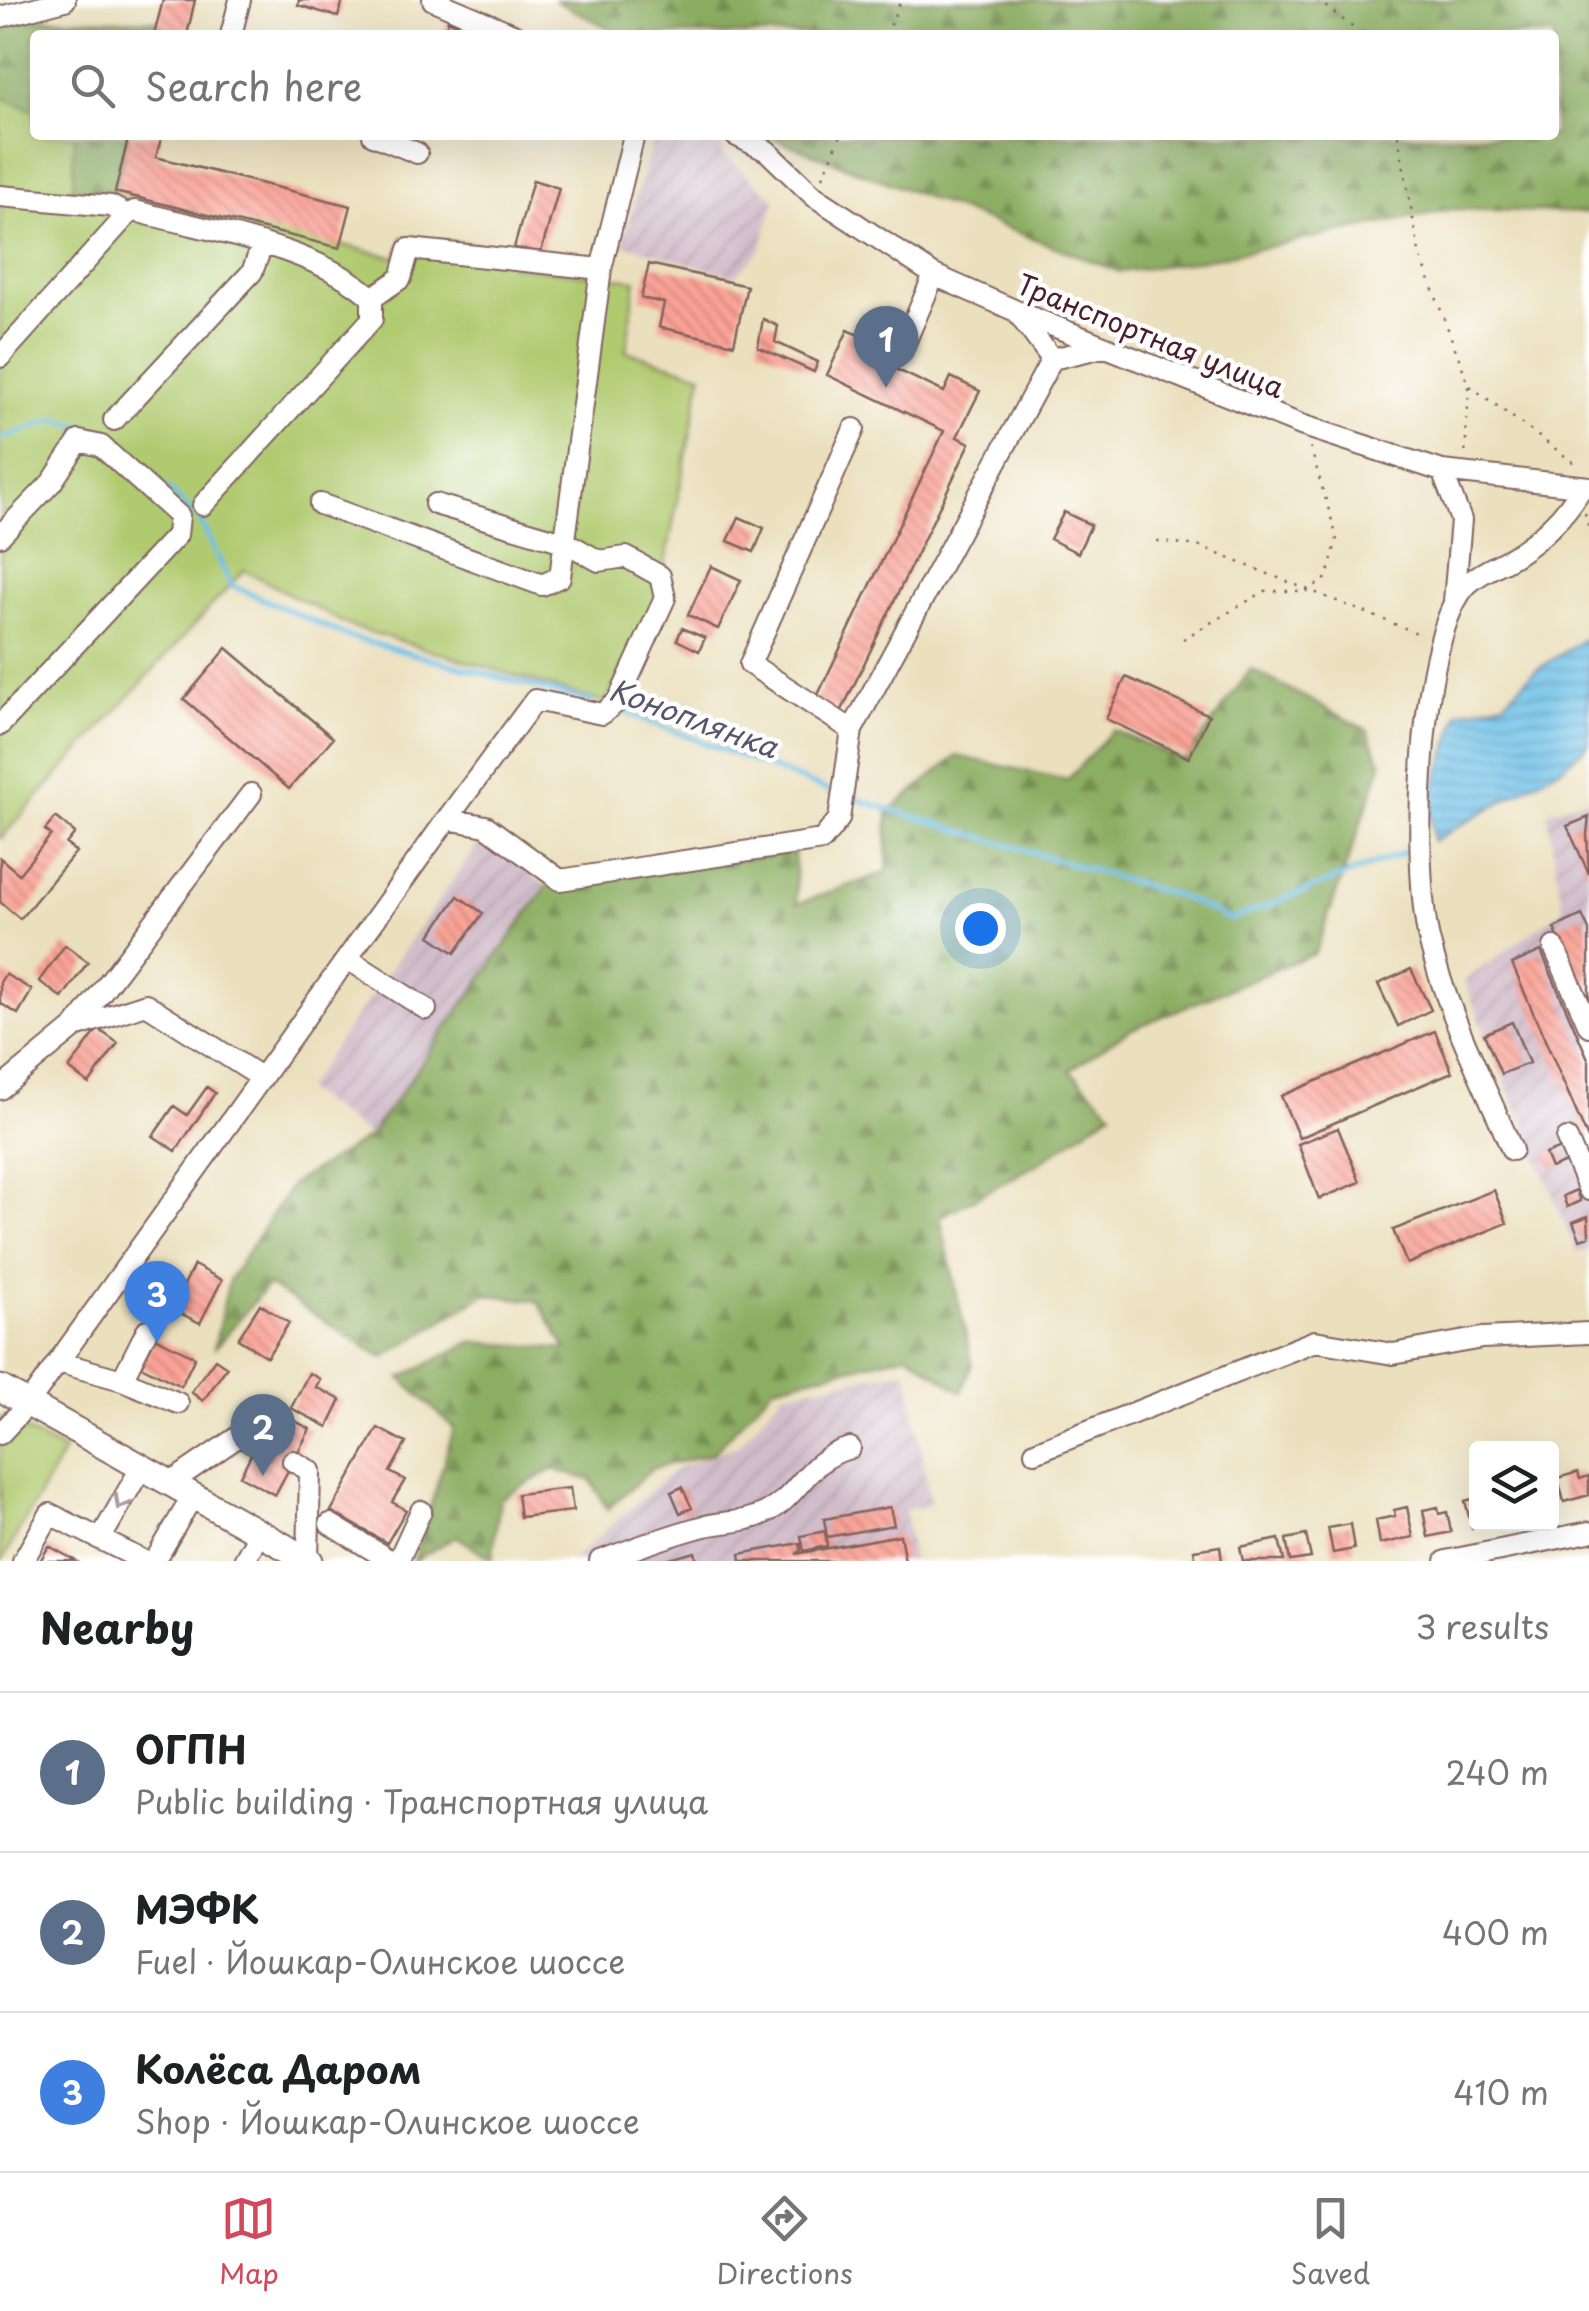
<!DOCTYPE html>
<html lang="en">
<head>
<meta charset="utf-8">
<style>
  body { margin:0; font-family:"Playpen Sans",sans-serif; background:#f6f6f6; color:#202124 }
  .controls { position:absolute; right:30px; bottom:30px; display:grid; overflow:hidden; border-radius:10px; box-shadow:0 10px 40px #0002 }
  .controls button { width:90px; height:90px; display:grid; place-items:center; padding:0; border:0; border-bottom:2px solid #e0e0e0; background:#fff; color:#202124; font:50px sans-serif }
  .you { position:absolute; left:980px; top:928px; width:35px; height:35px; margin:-25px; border:8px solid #fff; border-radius:50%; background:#1a73e8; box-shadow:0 0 0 15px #1a73e833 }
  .badge { display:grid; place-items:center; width:65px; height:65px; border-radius:50%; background:#d1495b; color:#fff; font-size:32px; font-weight:700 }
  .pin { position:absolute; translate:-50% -82px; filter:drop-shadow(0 2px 5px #0008) }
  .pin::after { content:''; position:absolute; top:52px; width:35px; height:30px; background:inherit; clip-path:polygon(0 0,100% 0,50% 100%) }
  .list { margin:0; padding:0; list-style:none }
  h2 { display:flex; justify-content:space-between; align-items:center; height:130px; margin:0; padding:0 40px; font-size:42px }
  h2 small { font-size:32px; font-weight:400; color:#757577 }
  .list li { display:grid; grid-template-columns:65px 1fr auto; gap:30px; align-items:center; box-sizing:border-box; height:160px; padding:0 40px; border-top:2px solid #e0e0e0 }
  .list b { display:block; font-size:38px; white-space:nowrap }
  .list p { margin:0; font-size:32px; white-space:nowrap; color:#757577 }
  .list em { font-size:32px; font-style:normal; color:#757577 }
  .icon { flex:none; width:55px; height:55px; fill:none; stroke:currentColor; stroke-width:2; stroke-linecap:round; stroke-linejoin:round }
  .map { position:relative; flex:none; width:1589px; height:1561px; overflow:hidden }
  .search { position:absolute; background:#fff; box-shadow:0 10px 40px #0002; left:30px; right:30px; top:30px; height:110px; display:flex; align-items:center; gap:25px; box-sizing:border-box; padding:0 35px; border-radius:10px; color:#757577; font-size:38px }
  .sheet { height:610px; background:#fff }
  nav { display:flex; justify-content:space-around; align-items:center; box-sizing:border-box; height:140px; border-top:2px solid #e0e0e0; background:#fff; font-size:28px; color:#757577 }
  nav a { display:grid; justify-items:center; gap:5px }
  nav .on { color:#d1495b }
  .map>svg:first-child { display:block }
</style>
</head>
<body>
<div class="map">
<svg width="1589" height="1561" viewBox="0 0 1589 1561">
  <defs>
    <pattern id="industrial-furrows" width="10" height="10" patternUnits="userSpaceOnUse" patternTransform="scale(2.5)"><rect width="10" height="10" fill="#d1bdca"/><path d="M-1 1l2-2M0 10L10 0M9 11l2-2" fill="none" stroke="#b5a2ae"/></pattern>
    <pattern id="forest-firs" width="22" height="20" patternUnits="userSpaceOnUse" patternTransform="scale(2.5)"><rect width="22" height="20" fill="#8cae62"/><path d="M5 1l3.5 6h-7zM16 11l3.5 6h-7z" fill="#748d51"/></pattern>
    <pattern id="water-rules" width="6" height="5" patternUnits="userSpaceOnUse" patternTransform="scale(2.5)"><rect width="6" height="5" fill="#6bbfe7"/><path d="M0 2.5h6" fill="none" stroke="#5a9bbb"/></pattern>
    <pattern id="building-back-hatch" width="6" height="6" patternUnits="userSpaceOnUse" patternTransform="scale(2.5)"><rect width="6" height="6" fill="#fba396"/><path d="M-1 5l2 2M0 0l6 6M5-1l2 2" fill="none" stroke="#cd847b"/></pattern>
  </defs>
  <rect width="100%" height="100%" fill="#fff"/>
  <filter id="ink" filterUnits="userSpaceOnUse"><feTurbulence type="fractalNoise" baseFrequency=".01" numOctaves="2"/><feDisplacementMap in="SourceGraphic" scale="20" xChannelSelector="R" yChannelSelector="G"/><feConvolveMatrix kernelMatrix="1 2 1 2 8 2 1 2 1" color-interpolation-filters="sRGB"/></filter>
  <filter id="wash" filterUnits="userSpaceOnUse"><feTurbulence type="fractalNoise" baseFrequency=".0048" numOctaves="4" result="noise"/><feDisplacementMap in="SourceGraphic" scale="40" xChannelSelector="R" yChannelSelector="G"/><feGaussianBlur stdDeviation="2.25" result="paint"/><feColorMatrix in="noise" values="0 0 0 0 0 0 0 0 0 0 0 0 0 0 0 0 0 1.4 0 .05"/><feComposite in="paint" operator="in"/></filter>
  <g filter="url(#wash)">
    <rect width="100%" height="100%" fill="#ebe0be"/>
    <path fill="url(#industrial-furrows)" d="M655,135h45l23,11 -1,8 53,45 -14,51 -27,26 -112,-32z
      M1589,798v452l-12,3 -113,-272 99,-72 -16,-97z
      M482,840l65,46 -177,250 -66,-46z
      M907,1370l24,134 -26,6 7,51h-341l103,-91 65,-25 45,-53z"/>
    <path fill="url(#forest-firs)" stroke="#6b6646" stroke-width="2.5" d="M554,0h1035v213l-136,-4 -239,49 -94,14 -355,-137h789v-100h-932z
      M17,18l141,3 -4,14h-119v76l-35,-14v-63z
      M74,135h55l-14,57h-42z
      M1251,669l116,61 15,34 -67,189 -188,78 -57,39 42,41 -71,51 -101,55 32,146 -10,29 -54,-38 -134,32 -62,68 -59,14 -46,41 -16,-29 -38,-11 -53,30 -8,60 -36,-23 -42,25 40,-133 -53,-50 70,-36 96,7 -29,-48 -53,-7 -102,64 -115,-73 -54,64 15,-69 63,-96 78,-48 177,-250 247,-34 3,52 90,-32 1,-60 69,-56 110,24 46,-50 72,31z"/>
    <path fill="#b0ca70" stroke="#7d744e" stroke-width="2.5" d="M0,97l35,14v24h39l-1,57h42l283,66 5,-21 111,11 -3,18 125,14 -10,71 76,23 -43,221 -54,108 -255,-77 -106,-56 -244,269z
      M0,1417l64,34 -62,110h-2z"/>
    <path fill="url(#water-rules)" stroke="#5a6f89" stroke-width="2.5" d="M1589,636v108l-26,22 -130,75 -3,-38 29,-91 45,-10 31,-31z"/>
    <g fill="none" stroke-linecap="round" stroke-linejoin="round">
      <path stroke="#6bbfe7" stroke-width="5" d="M0,439l57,-20 51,16 91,83 32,67 118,52 243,65
        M617,709l218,84
        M846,796l335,101 49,23 186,-72"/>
    </g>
    <g id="blocks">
      <path fill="url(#building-back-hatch)" d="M163,0h32l-8,35h-33z
        M299,0h44l-5,17 -40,-12z
        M448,20l33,15h-37z
        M129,135h33l-6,22 195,49 -11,42 -225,-56z
        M533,180l26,8 -18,64 -27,-4z
        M649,264l98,22 -13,58 -75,-17 5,-24 -23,-5z
        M763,319l15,7 -3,16 43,20 -4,10 -56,-25z
        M848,330l28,13 -6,14 74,35 7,-15 29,14 -23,46 13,6 -129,269 -25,-13 128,-268 -117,-56z
        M1064,512l27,13 -13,28 -28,-14z
        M739,517l25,11 -10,24 -26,-11z
        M711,566l30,14 -23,49 -30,-14z
        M682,628l23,10 -6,13 -22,-11z
        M227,648l106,90 -44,51 -105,-90z
        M1126,677l83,38 -20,43 -83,-39z
        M56,817l19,16 -9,11 10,8 -56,67 -20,-17v-44l19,16 32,-39 -6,-5z
        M1589,817l-2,17 2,40 -22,-48z
        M458,896l25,17 -28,40 -25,-17z
        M1582,915l7,15v74l-35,-76z
        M65,945l23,17 -26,36 -23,-17z
        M1541,951l48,110v80l-77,-177z
        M1411,969l20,41 -33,16 -20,-42z
        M5,974l27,16 -14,24 -18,-11v-21z
        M1512,1022l17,41 -28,11 -17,-40z
        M98,1029l20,14 -29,41 -20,-15z
        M1435,1031l17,41 -153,66 -18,-42z
        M207,1087l8,6 -39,58 -23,-15 21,-30 13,9z
        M1338,1128l22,54 -41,17 -21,-55z
        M1560,1148l6,14 -15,6 -6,-14z
        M1494,1190l13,33 -100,41 -14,-34z
        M1576,1190l4,11 -13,6 -4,-11z
        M1588,1216l1,20 -9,3 -7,-17z
        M194,1265l28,15 -22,43 -28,-14z
        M260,1304l29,19 -22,34 -29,-18z
        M155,1337l40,20 -14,29 -40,-20z
        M215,1359l12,8 -24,34 -12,-9z
        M309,1373l11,6 -4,8 25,13 -13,27 -37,-19z
        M284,1415l26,14 -35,66 -35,-19 19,-37 16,-5z
        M378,1428l28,15 -16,29 15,8 -13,22 14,8 -19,33 -56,-32z
        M1578,1472l2,7 9,-3v19l-25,7 -6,-24z
        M682,1487l10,21 -12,5 -9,-21z
        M570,1488l3,23 -53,6 -3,-23z
        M1476,1498v26l9,1 -13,3 -7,-27z
        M890,1507l4,18 -67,12 -3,-18z
        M1407,1507l6,30 -33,7 -4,-24 19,-4 -1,-6z
        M1438,1507l1,7 8,-2 4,20 -23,5 -5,-27z
        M1350,1524l4,25 -21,4 -5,-25z
        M825,1531l2,15 -23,5 -3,-15z
        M900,1535l5,26h-164l-1,-7 60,-11 1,8 -5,3z
        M1306,1535l5,23 -21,3 -4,-22z
        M1279,1539l5,22h-41l-3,-14z
        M49,1546l27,15h-36z
        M1220,1546l2,15h-26l-2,-11z
        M695,1552l2,9h-31v-1z"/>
    </g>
  </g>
  <g filter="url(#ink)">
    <use href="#blocks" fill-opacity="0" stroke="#82635e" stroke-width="2.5"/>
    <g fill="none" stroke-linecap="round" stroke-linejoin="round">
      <path stroke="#cbb9a1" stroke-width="20" stroke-dasharray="20 10" stroke-linecap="butt" d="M257,1444l36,17"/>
      <defs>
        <path id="minor" d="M433,0l82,35
          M0,17l65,-17
          M231,35l9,-35
          M373,135l44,18
          M735,135l32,16 47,45 120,79 82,36 285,114 141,46 147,16
          M0,196l111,10 16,9 -127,142
          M127,215l8,-4c71,19 184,37 237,87v21l-169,186
          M372,298l29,-20 8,-29 192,20 33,-134
          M901,352l33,-77
          M1052,359l51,-12
          M114,420l138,-148 10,-26
          M1442,471l19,49 -7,81
          M320,504l222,81 18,-8 41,-308
          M435,504l132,39 32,18 27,-4 34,19 5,22 -47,103 -16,13 -67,-14 -88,119
          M0,536l52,-54 27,-41 22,5 78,70 -2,19 -177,190
          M852,730l-102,-66 104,-235
          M1554,947l35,79
          M348,959l78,50
          M75,1027l71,-23 116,74
          M0,1089l75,-62 176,-233
          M1567,1139l22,51
          M1512,1150c-28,-68 -66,-139 -83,-211 -17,-73 -11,-290 34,-350 12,-15 35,-23 51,-33 28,-18 52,-41 68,-69
          M58,1362l64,18 25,-50
          M122,1380l56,23
          M0,1434l28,-30 419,-585 39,7 74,54 262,-40 17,-21 13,-89 200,-371 -36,-48
          M1035,1452l280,-111 78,13 89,-16 107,-5
          M293,1461l17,10 -2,89
          M169,1484l70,-48 18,8
          M330,1524l61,37
          M101,1538l40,-70
          M23,1561l27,-47 94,47
          M155,1561l37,-64
          M244,1561l15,-27
          M398,1561l23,-50
          M600,1561c32,-12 64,-24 97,-33 22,-7 46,-4 68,-15 36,-17 40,-53 85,-65
          M1446,1561l143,-29"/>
        <path id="major" d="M0,1388l310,173"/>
      </defs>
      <use href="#minor" stroke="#82635e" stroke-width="24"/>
      <use href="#major" stroke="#82635e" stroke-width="29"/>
      <path stroke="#82635e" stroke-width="2.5" stroke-dasharray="2.5 8" stroke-linecap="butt" d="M1317,0l46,35
        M886,35l15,-35
        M1398,135l21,117 50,133 -4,72
        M823,177l18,-42
        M1470,386l110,81
        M1585,513l4,16
        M1157,541l41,5 224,89
        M1183,639l82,-48h42l20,-13 10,-40 -27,-92"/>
      <use href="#minor" stroke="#fff" stroke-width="20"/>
      <use href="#major" stroke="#fff" stroke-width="25"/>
    </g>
    <defs><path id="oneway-chevron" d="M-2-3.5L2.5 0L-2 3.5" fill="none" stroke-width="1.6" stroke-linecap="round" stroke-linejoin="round" transform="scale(2.5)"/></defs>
    <use stroke="#ae9aa0" href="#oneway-chevron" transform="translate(121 1503) rotate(119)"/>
  </g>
  <g text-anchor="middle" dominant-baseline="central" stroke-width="9" stroke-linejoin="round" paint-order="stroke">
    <g font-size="28" fill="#4a1f2b" stroke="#fff">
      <text transform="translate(1151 335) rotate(22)">Транспортная улица</text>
    </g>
    <g font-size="30" font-style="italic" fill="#56576d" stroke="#fff">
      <text transform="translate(694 717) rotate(20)">Коноплянка</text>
    </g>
  </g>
</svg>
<div class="controls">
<button><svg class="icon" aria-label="layers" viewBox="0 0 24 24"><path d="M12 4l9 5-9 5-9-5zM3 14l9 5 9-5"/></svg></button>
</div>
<div class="you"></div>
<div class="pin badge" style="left:886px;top:388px;background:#5c6f8a">1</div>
<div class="pin badge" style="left:263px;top:1476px;background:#5c6f8a">2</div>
<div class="pin badge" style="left:157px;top:1343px;background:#3f7fe0">3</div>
<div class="search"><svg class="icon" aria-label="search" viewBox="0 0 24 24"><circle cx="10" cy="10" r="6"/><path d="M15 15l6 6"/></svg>Search here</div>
</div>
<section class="sheet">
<h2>Nearby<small>3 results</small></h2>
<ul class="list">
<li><span class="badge" style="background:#5c6f8a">1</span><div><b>ОГПН</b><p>Public building · Транспортная улица</p></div><em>240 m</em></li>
<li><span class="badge" style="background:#5c6f8a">2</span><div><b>МЭФК</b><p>Fuel · Йошкар-Олинское шоссе</p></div><em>400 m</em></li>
<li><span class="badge" style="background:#3f7fe0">3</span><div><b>Колёса Даром</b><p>Shop · Йошкар-Олинское шоссе</p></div><em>410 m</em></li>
</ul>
</section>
<nav>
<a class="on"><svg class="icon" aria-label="map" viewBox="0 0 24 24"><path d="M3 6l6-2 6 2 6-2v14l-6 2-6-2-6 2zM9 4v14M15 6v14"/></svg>Map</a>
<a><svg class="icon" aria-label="directions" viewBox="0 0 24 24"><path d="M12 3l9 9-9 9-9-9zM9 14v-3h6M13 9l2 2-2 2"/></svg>Directions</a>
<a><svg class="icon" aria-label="saved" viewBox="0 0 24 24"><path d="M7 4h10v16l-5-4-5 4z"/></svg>Saved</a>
</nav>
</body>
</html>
